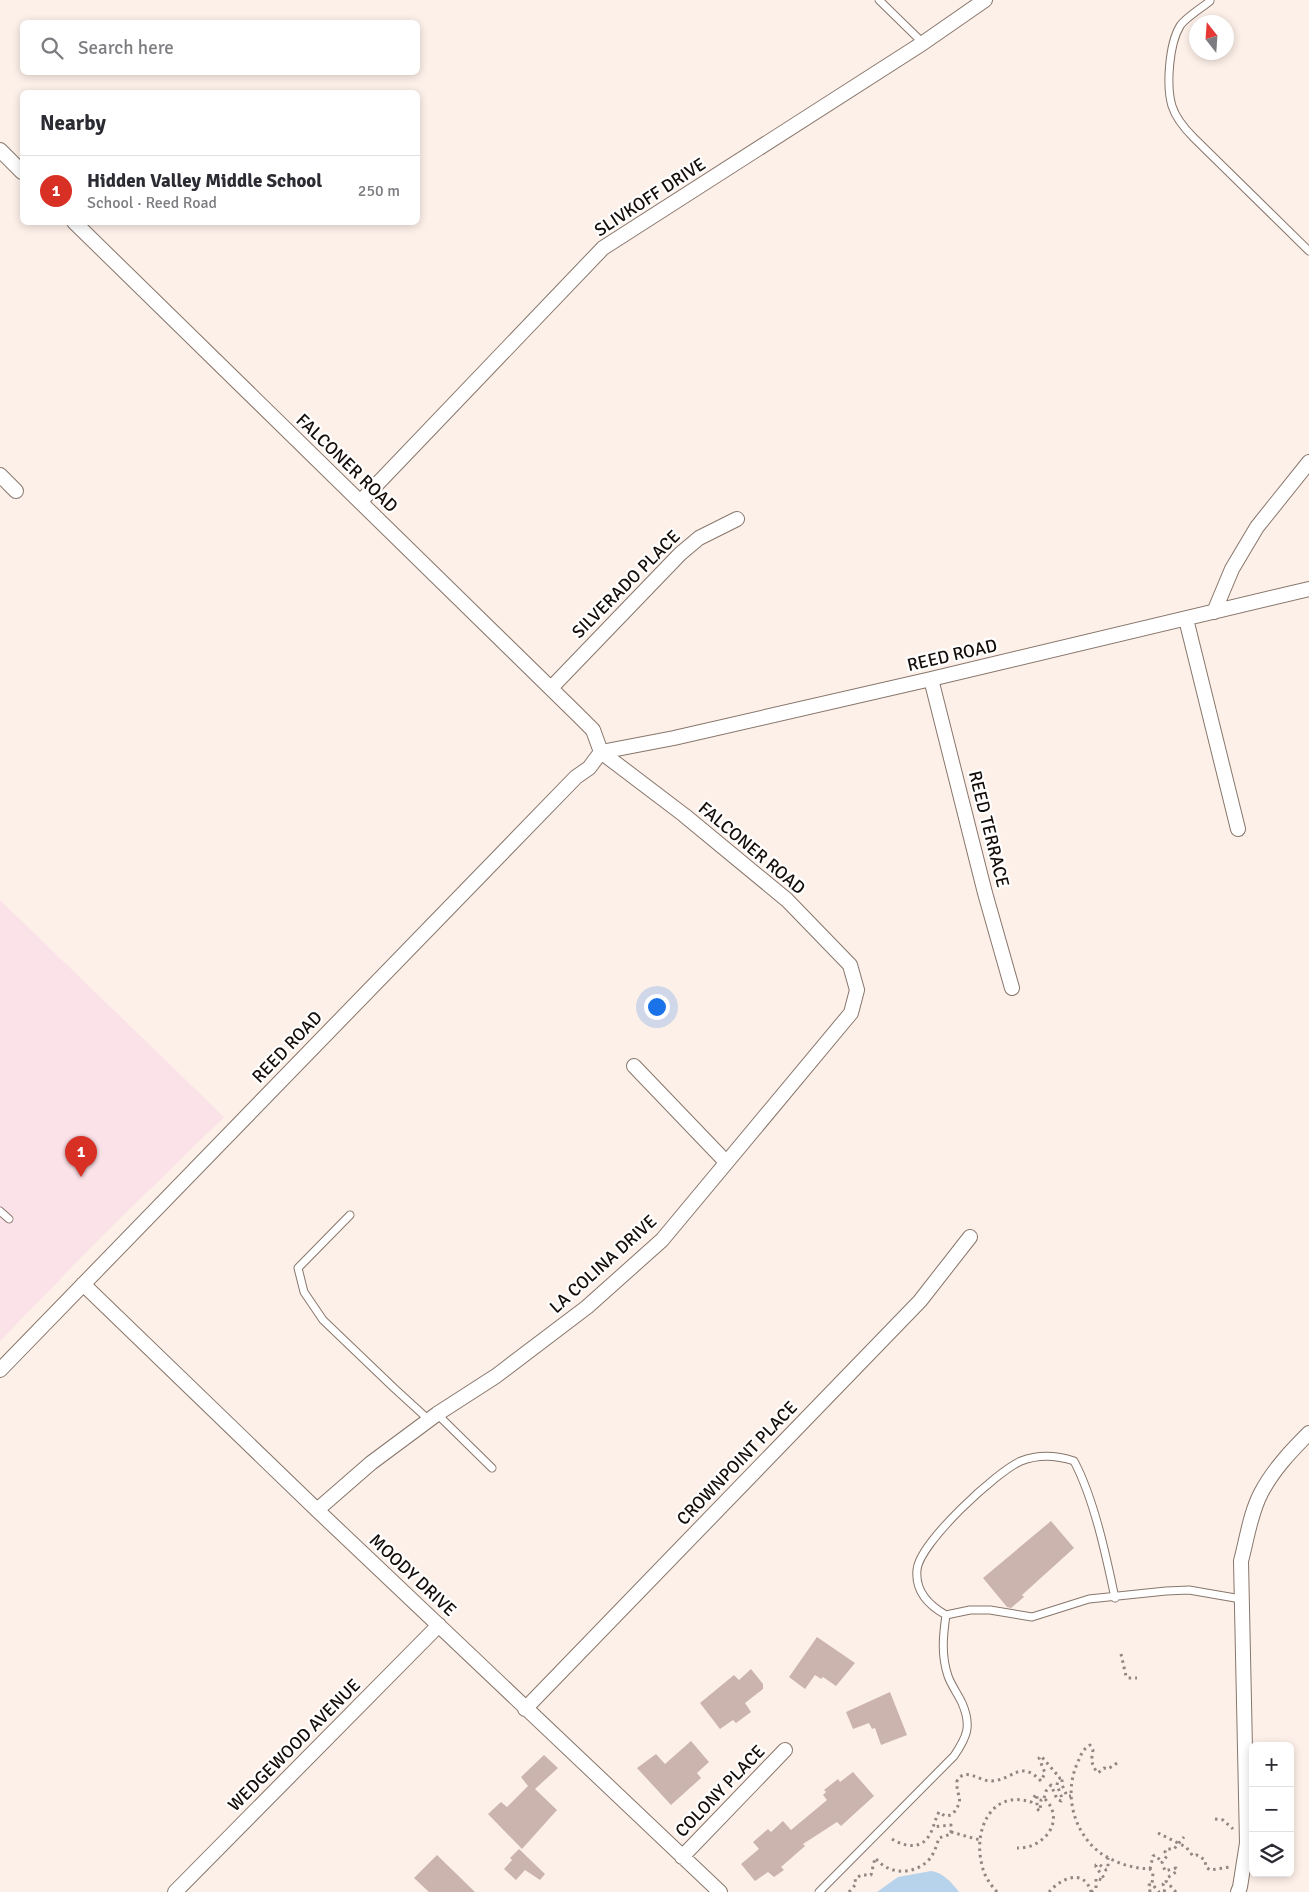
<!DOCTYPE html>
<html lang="en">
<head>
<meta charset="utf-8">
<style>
  body { margin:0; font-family:Signika,sans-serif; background:#f2f2f3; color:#2b2b33 }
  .controls { position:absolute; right:15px; bottom:15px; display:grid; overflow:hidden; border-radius:8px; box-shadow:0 2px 8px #0003 }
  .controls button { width:45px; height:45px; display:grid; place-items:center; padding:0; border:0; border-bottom:1px solid #e1e1e2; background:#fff; color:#2b2b33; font:25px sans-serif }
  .compass { position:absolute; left:1189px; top:15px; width:45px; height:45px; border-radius:50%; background:#fff; box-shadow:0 2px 8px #0003; rotate:343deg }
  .you { position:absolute; left:656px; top:1006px; width:18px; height:18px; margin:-12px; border:4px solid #fff; border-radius:50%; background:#1a73e8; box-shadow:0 0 0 8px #1a73e833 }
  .badge { display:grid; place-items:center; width:32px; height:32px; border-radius:50%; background:#d93025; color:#fff; font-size:16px; font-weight:700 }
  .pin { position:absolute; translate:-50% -41px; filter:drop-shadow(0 1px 2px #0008) }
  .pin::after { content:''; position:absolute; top:26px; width:18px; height:15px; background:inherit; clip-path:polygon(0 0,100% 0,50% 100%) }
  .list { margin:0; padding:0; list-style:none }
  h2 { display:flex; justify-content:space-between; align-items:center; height:65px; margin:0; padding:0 20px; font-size:21px }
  h2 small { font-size:16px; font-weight:400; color:#7c7c81 }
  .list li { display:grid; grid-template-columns:32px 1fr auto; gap:15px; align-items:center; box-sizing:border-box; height:70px; padding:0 20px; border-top:1px solid #e1e1e2 }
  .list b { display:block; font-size:19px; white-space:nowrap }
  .list p { margin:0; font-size:16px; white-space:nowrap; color:#7c7c81 }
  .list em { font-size:16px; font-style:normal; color:#7c7c81 }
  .icon { flex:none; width:28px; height:28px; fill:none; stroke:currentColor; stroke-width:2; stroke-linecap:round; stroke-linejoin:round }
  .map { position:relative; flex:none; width:1309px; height:1892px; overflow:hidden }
  .search { position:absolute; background:#fff; box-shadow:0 2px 8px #0003; left:20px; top:20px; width:400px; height:55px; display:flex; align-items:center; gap:12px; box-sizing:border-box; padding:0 18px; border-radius:8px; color:#7c7c81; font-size:19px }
  .panel { position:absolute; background:#fff; box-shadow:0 2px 8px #0003; left:20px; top:90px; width:400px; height:135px; border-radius:8px }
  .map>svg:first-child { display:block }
</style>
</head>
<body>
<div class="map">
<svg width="1309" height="1892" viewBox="0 0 1309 1892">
  <rect width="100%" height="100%" fill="#fdf0e9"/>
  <path fill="#fbe1e8" d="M0,900l224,217 -122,119 -102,105z"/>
  <path fill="#b7d2eb" d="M931,1871c13,2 21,12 28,21h-82l21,-15z"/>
  <path fill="#cbb4ad" d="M1051,1521l23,27 -52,47 2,2 -13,11 -4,-1 -24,-29z
    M817,1637l38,26 -19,23 -13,-9 -2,2 -6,-4 -10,14 -16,-12z
    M751,1669l12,15v5l-18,14 6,9 -15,11 -3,-3 -13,9 -20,-26 34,-28 5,5z
    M890,1692l17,43 -26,10 -6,-17 -3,1 -3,-6 -16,6 -7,-17z
    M691,1741l18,21 -12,11 4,5 -30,27 -34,-37 19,-14 9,10z
    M544,1755l14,13 -23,21 22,21 -35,39 -34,-35 13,-12 6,5 21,-21 -7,-9z
    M853,1772l21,24 -33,30 -4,-4 -34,22 2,2 -24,21 3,3 -10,7 -6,-5 -13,9 -14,-17 18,-15 -6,-7 15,-13 3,3 12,-11 8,9 36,-30 -4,-5 3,-3 -2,-2 14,-11 2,3z
    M519,1849l26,25 -5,6 -15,-10 -9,10 -12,-11 8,-9 -2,-2z
    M437,1855l38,37h-46l-15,-14z"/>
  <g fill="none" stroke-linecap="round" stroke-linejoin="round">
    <defs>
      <path id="lane" d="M879,0l44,43
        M1210,1c-7,6 -25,17 -30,25 -11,18 -14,60 -8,80 4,13 13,23 22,32l115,113
        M0,1211l9,8
        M350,1215l-52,53 6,24 19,28 71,68 35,32
        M437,1414l55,54
        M946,1615c-18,-10 -31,-24 -29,-45 2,-27 80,-99 104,-109 18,-7 35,-6 53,0 20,38 32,94 41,137
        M819,1892l135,-136c13,-19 18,-30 8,-53 -4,-9 -11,-18 -14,-27 -7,-21 -5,-40 -2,-61l24,-5h20l42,7 57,-18 77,-8 23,-1 52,9"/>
      <path id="street" d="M0,150l22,22
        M0,475l16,16
        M360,502l243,-254 320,-205 62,-43
        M1214,612l18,-43 25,-42 52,-65
        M1186,619l52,210
        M931,679l54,214 27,95
        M551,688l129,-134 19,-16 38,-19
        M601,752l73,-14 257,-59 378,-90
        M634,1066l92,96
        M83,1284l234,226 403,382
        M0,1370l576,-593 13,-9 12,-16 -8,-22 -15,-15 -504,-493
        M317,1510l54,-47 66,-49 59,-38 91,-69 75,-67 189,-227 6,-23 -7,-25 -63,-65 -103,-85 -83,-63
        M525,1709l395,-408 50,-64
        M682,1857l103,-107
        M175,1892l264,-267
        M1238,1892l2,-5 7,-44 -6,-282c6,-22 9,-47 20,-68 12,-23 30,-42 48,-60"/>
    </defs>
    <use href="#lane" stroke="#88766b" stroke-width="9"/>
    <use href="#street" stroke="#88766b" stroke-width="16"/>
    <path stroke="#918681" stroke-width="3" stroke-dasharray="2.5 4" stroke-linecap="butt" d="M1121,1654l5,22 2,2h9
      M1117,1763l-9,6 -4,-1 -6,5c-7,-8 -7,-13 -5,-23l-3,-5c-8,5 -9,10 -13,19 -13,30 -4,67 22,88 11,8 26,14 40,16 4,1 7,0 11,1l3,4 -1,11
      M1044,1798l2,-7 5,-6 6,14 4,2 1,-3 -5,-13 1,-6 4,-2v8l5,11h4
      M1215,1819l8,1 10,9
      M951,1832l29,8
      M1158,1833l28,14 7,9 4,-1 8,5 1,7 4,3 20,-3
      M892,1839c13,8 30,11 38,-5 4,-7 5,-15 9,-22l6,4 7,-1c14,-18 4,-16 5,-34 9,-15 22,1 35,0 21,-1 28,-22 49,0l4,-8 -6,-15 2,-2 19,22
      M1150,1869l3,-13 2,-1 7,7
      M849,1892l7,-8 -1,-5 6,-4h10l4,-17c4,4 8,8 13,10 14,7 34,2 43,-11 4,-6 6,-13 8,-19l12,-4v-9l-18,2
      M997,1892c-7,-8 -13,-16 -15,-27 -9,-33 8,-76 49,-63l5,-8 1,1v14l3,2 1,-11 3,-2c23,22 0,51 -27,50
      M1049,1892c11,-13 35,-25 42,0
      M1091,1892l5,-4v-10l6,2 2,-2 -8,-11v-2l3,-1 7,6 2,-1v-11
      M1150,1892l-1,-7 3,-1 7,8h5l1,-3 -2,-5 3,-3
      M1176,1892l-10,-11 1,-3 9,-6v-4l-11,3 -3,-9 5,-6 -2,-4 1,-3h8l10,-12"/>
    <use href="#lane" stroke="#fff" stroke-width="7"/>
    <use href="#street" stroke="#fff" stroke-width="14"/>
  </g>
  <g text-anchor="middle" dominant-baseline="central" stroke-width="4.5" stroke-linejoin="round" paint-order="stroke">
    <g font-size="18" fill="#140d09" stroke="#fff">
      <text transform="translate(650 197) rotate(-33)">SLIVKOFF DRIVE</text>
      <text transform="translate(347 463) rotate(44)">FALCONER ROAD</text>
      <text transform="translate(626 584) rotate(-45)">SILVERADO PLACE</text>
      <text transform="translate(952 655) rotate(-13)">REED ROAD</text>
      <text transform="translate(989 829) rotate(76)">REED TERRACE</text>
      <text transform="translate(752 848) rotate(40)">FALCONER ROAD</text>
      <text transform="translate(287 1047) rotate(-46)">REED ROAD</text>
      <text transform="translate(603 1264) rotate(-42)">LA COLINA DRIVE</text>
      <text transform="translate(737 1463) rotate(-46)">CROWNPOINT PLACE</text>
      <text transform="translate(413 1575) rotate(43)">MOODY DRIVE</text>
      <text transform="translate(294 1745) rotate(-45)">WEDGEWOOD AVENUE</text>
      <text transform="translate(720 1791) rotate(-46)">COLONY PLACE</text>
    </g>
  </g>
</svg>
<div class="controls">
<button>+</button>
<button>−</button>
<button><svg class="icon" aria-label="layers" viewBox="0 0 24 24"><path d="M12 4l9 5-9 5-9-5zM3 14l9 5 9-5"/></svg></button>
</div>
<svg class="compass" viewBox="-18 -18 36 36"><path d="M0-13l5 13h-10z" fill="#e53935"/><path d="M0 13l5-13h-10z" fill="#7c7c81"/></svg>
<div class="you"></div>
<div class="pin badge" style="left:81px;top:1177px">1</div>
<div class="search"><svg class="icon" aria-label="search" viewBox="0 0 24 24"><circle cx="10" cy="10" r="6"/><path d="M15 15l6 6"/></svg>Search here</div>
<section class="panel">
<h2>Nearby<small></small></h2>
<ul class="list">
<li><span class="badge">1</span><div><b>Hidden Valley Middle School</b><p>School · Reed Road</p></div><em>250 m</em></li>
</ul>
</section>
</div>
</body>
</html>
